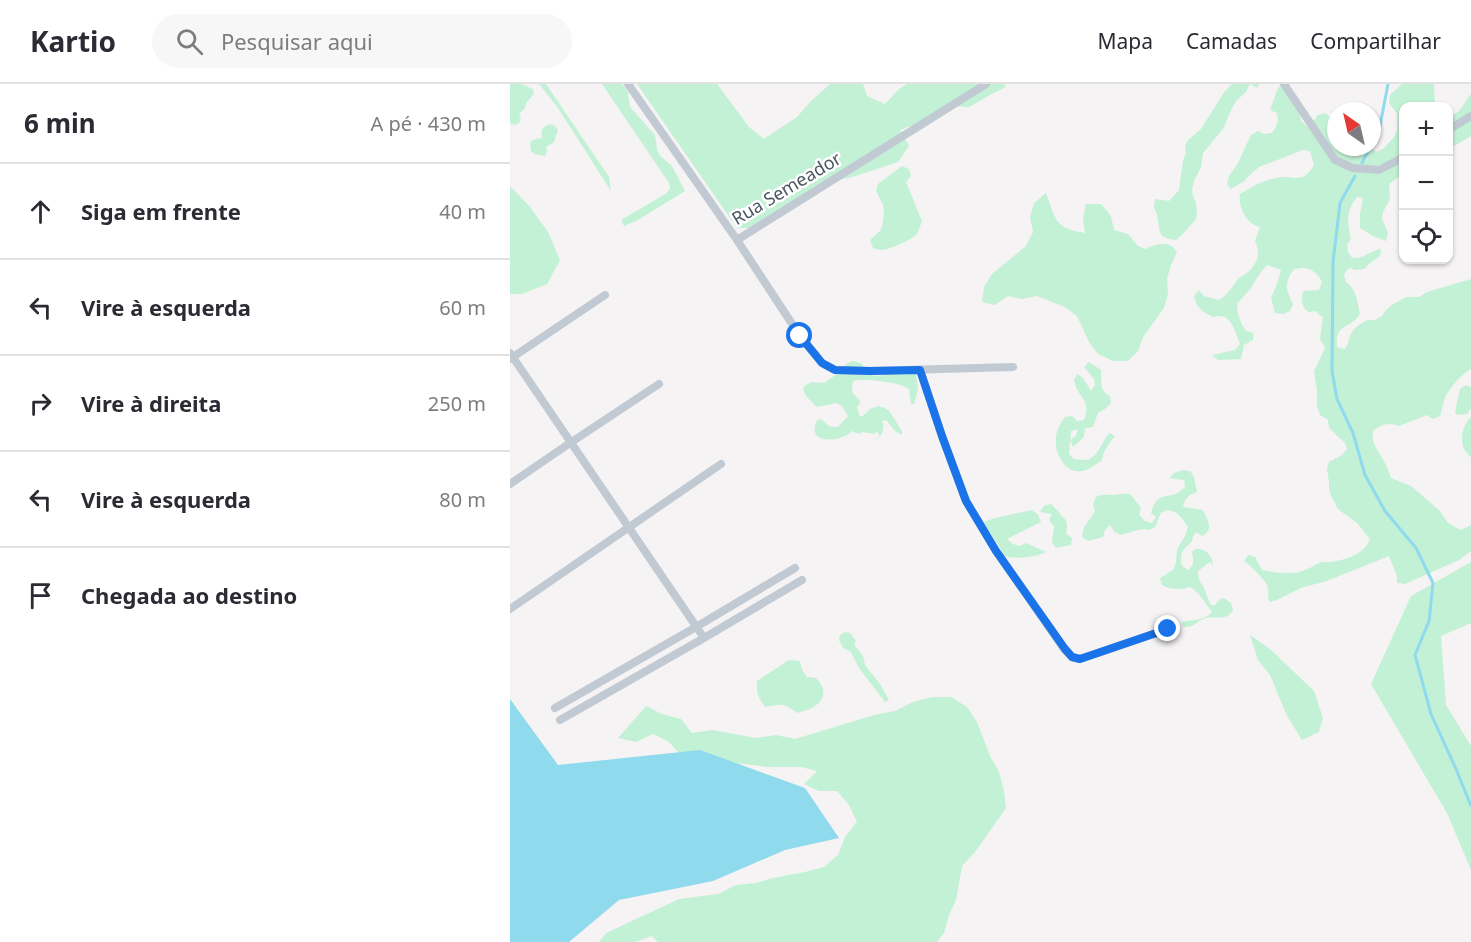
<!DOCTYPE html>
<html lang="pt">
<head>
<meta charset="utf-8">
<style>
  body { margin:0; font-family:"Noto Sans",sans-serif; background:#f7f7f7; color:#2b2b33 }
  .controls { position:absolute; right:18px; top:18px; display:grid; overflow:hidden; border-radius:12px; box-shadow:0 2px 4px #0004 }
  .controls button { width:54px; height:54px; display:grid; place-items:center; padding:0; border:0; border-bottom:2px solid #e1e1e2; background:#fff; color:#2b2b33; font:30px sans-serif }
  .compass { position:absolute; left:817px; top:18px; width:54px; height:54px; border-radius:50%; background:#fff; box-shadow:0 2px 4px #0004; rotate:326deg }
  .stop { position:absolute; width:18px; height:18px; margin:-14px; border:4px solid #1a73e8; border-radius:50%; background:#fff }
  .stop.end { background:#1a73e8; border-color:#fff; box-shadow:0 2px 6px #0008 }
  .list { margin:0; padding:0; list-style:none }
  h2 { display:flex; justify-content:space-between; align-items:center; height:78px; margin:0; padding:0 24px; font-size:26px }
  h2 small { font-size:20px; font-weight:400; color:#7c7c81 }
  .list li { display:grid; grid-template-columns:39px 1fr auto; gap:18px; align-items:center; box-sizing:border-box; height:96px; padding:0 24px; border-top:2px solid #e1e1e2 }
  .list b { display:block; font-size:22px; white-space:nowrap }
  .list em { font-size:20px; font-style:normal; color:#7c7c81 }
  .icon { flex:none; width:33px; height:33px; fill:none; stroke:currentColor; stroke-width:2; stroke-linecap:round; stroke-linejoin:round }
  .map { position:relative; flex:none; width:961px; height:858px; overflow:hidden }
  header { display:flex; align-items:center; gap:36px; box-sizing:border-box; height:84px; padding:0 30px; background:#fff; border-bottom:2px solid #e1e1e2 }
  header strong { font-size:28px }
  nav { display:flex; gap:33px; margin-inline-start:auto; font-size:21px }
  .search { width:420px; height:54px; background:#f7f7f7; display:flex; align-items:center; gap:15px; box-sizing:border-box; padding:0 21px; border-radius:33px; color:#7c7c81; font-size:22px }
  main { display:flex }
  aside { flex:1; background:#fff }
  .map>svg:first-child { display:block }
</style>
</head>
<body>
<header>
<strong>Kartio</strong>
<div class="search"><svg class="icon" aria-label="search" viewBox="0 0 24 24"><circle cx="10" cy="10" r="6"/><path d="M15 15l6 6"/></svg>Pesquisar aqui</div>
<nav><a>Mapa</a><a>Camadas</a><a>Compartilhar</a></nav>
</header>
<main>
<aside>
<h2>6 min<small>A pé · 430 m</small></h2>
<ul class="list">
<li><svg class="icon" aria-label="ahead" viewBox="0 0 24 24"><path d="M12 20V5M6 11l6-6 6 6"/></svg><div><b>Siga em frente</b></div><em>40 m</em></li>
<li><svg class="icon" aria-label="left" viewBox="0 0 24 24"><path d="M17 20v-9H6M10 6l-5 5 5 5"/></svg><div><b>Vire à esquerda</b></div><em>60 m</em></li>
<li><svg class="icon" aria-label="right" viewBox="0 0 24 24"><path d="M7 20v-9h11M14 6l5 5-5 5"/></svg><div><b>Vire à direita</b></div><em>250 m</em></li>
<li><svg class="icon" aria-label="left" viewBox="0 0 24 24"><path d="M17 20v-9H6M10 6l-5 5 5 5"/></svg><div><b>Vire à esquerda</b></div><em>80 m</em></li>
<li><svg class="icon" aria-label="arrive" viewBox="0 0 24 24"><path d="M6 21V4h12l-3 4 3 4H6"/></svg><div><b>Chegada ao destino</b></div></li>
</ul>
</aside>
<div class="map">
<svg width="961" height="858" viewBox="0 0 961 858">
  <rect width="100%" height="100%" fill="#f5f3f3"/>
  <path fill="#c3f1d5" d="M0,0h11l12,5 1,5 -8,9 -1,5 -6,6 2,4 -2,5 -4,2 -5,-2z
    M29,0h7l63,93 2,14 -53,-83z
    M92,0h20l6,8 2,15 25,28 2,14 3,7 12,10 13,25 -47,29 -14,6 -3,-6 46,-27 3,-5 -1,-5z
    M127,0h80l32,43 15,12 33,-22 13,-15 20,-18h33l4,12 18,8 14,-15 8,-5h97l2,3 -16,8 -21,12 -19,-1 -34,18 -16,6 9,16 -11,16 -49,16 -18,2 -79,48h-15z
    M722,0h27l-2,4 -7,-4 -4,8 -10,9 -4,7 -9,21 -20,24 -2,14 -7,14 -2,8 1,7 3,7 1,8 -1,8 -15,17 -5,4 -7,-1 -7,-3 -3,-7 -2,-15 -3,-6 1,-9 14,2 10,-11 4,-29 3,-8 -1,-7 3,-6 13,-11 24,-38z
    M773,0l15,26 4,12 6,5 10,-12 7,-2 11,10v24h35l5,5 7,-3 11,-12 3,-7v-16l-8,-11 1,-8 12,-11h31l1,1 1,21h-31l-1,68 -14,10 1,15 -7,13 -1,7 6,14 -2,8 -13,-5 -13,-8v-14l3,-16 -6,-1c-11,14 -10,25 -6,42l-4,6 1,7 4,6c13,1 17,-7 29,-9l-1,7 -11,8 -5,5 -8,1 -7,-2 -5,6 2,8c11,8 11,19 14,32 -10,16 -25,8 -23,33l8,2c4,-6 3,-9 6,-15 3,-7 11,-11 16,-14h8l7,-4 4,-6 6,-5 14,-8h13l8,-5 44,-13v90c-10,6 -24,21 -27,32 -2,5 -2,10 -4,15l-7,3 -6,-4 -28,11c-10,-4 -18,-2 -26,5 -2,15 6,20 12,32 3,5 4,10 6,15l20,8 28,24 9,13 13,7 10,-5v26l-12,9 -54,24 -8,-1v-7l-8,-20 -65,26 -21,5 -26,13 -7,2c-3,-6 -1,-8 -2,-14 -1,-7 -18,-23 -24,-27l4,-6 7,2 7,13c11,3 27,4 38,2 7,-2 14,-7 22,-10 3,0 6,0 9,0 17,-3 32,-7 39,-23l-13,-16 -19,-14 -7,-13 -2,-7v-7l-2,-13 2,-7 13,-7 5,-6 -2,-6 -16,-15 -1,-8 -8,-5 -3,-9v-15l-3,-20 11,-23 -5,-9 3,-24 -2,2 -5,-6 -7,1c-8,-5 -8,-13 -6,-21l16,-1 3,-8c-6,-12 -16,-17 -29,-12 -9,14 -7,20 0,34l-3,7 -7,3 -8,-1 -4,-15 6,-14 4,-14 -14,-5 -9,11 -7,12 -14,16c0,10 3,19 9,27l7,2v7l-9,5 -3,14 -23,1 -6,-5 23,-5 5,-6c-6,-15 -9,-32 -27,-27 -11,-5 -17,-10 -19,-21l5,-6 5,6 15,4c10,-6 13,-14 20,-22 4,-3 9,-5 12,-9 8,-8 9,-18 4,-28l5,-14c-14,-3 -22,-20 -20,-33 11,-7 22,-13 36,-16 17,-4 26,8 38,-13l-4,-14 -7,-1 -44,17 -6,5 -10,10 -12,7 -4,-5 2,-8 9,-13 13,-28 7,-4 6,3 8,-1c5,-7 7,-12 5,-20l-7,-3 8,-22z
    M961,10v42l-22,13v-33c12,-2 14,-13 22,-22z
    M41,40l4,2 3,4 -4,12 -8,5 1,4 -2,5 -11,-2 -3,-3 -1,-9 5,-3 7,-1c-2,-8 1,-12 9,-14z
    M392,82l7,3 2,7 -5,6c6,13 10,26 16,39 -2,5 -3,10 -6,14 -5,5 -26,14 -33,15 -4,0 -6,-1 -10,-2l-3,-8 11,-10 2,-8 1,-9 -1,-8 -7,-14 2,-7z
    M0,102l20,21 18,25 12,28 -13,24 -25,10h-12z
    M536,109c10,27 8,35 39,40l-2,-14 3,-15h15l10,12 3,14 14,4 10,12 7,3c12,-5 24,-10 32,3l-6,13 -4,14 1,15 -4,14 -21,29 -5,14 -10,10h-15l-15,-7 -9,-12 -12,-26 -12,-9 -28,-11 -15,3 -14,-3 -13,9 -13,-3 2,-15 8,-13 34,-28 7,-14 -3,-15 4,-14z
    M343,277l7,2 3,2v4l8,6 4,1 38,-4 3,2 2,16 -4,14h-3l-2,-15c-9,-7 -45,-11 -56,-8l-1,11 8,9v3l-3,2 2,9 3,2 8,-8 8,-3 7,2 4,3 13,20v4l-7,-4 -9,-11 -4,1c4,8 -2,18 -9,21l6,-5v-3l-4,-3v3l-13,-2 -3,2 -7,-3c-12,13 -49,13 -34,-12 9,1 7,9 20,8l10,-11 -6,-10 -6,-3 -19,4 -11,-11 -3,-7 1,-3 8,-4 13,1c4,-4 8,-6 12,-9 6,-5 8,-11 16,-13z
    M579,278l12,8c1,12 -3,20 9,26l1,7 -6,6 -7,4 -5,14 -8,1 -1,9 -11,10 -3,-7 6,-4 2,-7 -7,2 -2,23 5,5 14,1c15,-9 12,-18 22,-27l5,3c-4,5 -8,10 -11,16 -1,3 -1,6 -3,9 -1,0 -7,5 -8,5 -21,16 -39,-7 -37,-28 0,-8 5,-15 9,-21l7,-1 5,5 7,-1c8,-22 -7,-22 -10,-40l3,-6 6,4 8,13 4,-6 -1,-6 -10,-12z
    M956,301l5,2v22l-4,5 -10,1 -2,-3 5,-23z
    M961,333v40c-13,-9 -11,-29 0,-40z
    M673,386l7,1 4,6 3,15c-9,3 -12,6 -14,15l20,3c4,10 12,19 -1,26l-6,-4 -3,5 -1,4c-9,10 -13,10 -10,25l6,4c7,-5 5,-11 4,-18l3,-3c10,-1 17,5 18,16l-3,-3 -12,9c0,11 3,10 7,19 2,6 3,10 6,15h4l5,-6 4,-1 7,5 2,7c-7,12 -16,5 -27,8 -10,3 -11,10 -23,9l-1,-5c11,-3 23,-1 30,-10l-14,-19 -8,-6c-10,3 -19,3 -28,-2l-2,-7 13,-8 3,-7 1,-14 8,-13 3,-9c-6,-9 -10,-16 -21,-17l-6,3 -6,14 -6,3 -7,-1 -22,6 -6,-4 -4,-6 -5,5 -2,7 -15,4 -6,-4c1,-13 7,-15 13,-26l-2,-7 3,-7c6,-3 9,-2 15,-2 22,-1 16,-6 30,13l-2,7 6,6 7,2 4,-6 -5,-4c7,-26 20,-10 34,-26l-1,-7 -15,-2 5,-5z
    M541,420c6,5 9,11 15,16l1,7 -1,7 6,4 -1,7 -15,3 -4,-6 2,-16 -5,-6 3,-6 -12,-2 4,-6z
    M522,426l6,5 3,7 -34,17 6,5 7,2 6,-3 20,9c-12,6 -30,7 -43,4l-2,-7 -18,-27 12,-4z
    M961,478v61l-30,13 5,69 25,41v124l-24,-57 -76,-129 40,-88z
    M335,548l5,1 6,8 -2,4 9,11 2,9 15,19 9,16 -4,2 -26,-34 -8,-16 -8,-4 -4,-8 1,-5z
    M740,551l20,14 44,42 9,27 -4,14 -17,8 -15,-24 -17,-41 -12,-15z
    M279,576l11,1 2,9 5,7 9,1c9,9 11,20 -1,28 -5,4 -13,5 -18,7 -13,-11 -17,-9 -32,-6 -7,-10 -9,-15 -8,-26z
    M423,613h18l16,10 10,15 13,34 9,16 5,19 2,17 -31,44 -13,14 -6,34 -7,15 -5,18 -7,9h-279l-6,-6 -17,6h-36l7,-9 73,-34 39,-5 18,-9 20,-2 17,-5 32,-6 19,-5 14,-12 7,-18 12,-15 -8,-17 -12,-14h-18l-15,-7 13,-13 -16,-4h-34l-85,-11 -13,-14 -16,-8 -17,8 -18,-4 28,-32 16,8 19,5 11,14 20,-3 44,8 20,-3 19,4 79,-24 21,-4 18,-9z"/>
  <path fill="#90daee" d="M0,615l48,66 142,-15 105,38 34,50 -54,12 -72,31 -94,19 -50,42h-59z"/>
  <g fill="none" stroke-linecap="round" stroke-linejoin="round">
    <path stroke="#90daee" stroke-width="3" d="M862,60l7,-13 9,-47
      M852,79l8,-16
      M845,92l-15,27 -7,59 -1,109 5,28 16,34 12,42 20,36 31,37 17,35 -4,38 -14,34 16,59 25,55 15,37"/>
    <path stroke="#c1cad2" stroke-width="8" d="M118,0l109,156 249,-156
      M774,0l51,76 18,8 26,2 25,-13
      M938,46l23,-14
      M227,156l63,96 22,27 13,7 35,1 143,-4
      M0,269l194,285
      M0,275l95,-64
      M410,286l22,66 24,65 30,50 68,98 8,8 8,2 88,-30
      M0,400l60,-41 89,-59
      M0,525l211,-145
      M45,624l141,-81 99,-59
      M50,636l144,-82 98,-58"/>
  </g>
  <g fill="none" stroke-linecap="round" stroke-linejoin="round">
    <path stroke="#1a73e8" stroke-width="8" d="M290,252l22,27 13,7 35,1 50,-1 22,66 24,65 30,50 69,98 7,8 8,2 88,-30"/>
  </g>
  <g text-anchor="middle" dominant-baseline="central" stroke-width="5" stroke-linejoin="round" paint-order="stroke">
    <g font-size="18" fill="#4a5661" stroke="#fff">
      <text transform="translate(276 104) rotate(-31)">Rua Semeador</text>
    </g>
  </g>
</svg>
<div class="controls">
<button>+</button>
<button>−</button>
<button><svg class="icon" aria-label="locate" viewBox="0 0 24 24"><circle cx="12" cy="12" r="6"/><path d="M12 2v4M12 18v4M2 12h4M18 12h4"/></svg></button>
</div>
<svg class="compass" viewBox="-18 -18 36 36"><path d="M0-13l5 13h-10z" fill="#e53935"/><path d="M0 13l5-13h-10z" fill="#7c7c81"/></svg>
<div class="stop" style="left:290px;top:252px"></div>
<div class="stop end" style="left:658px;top:545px"></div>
</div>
</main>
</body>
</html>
